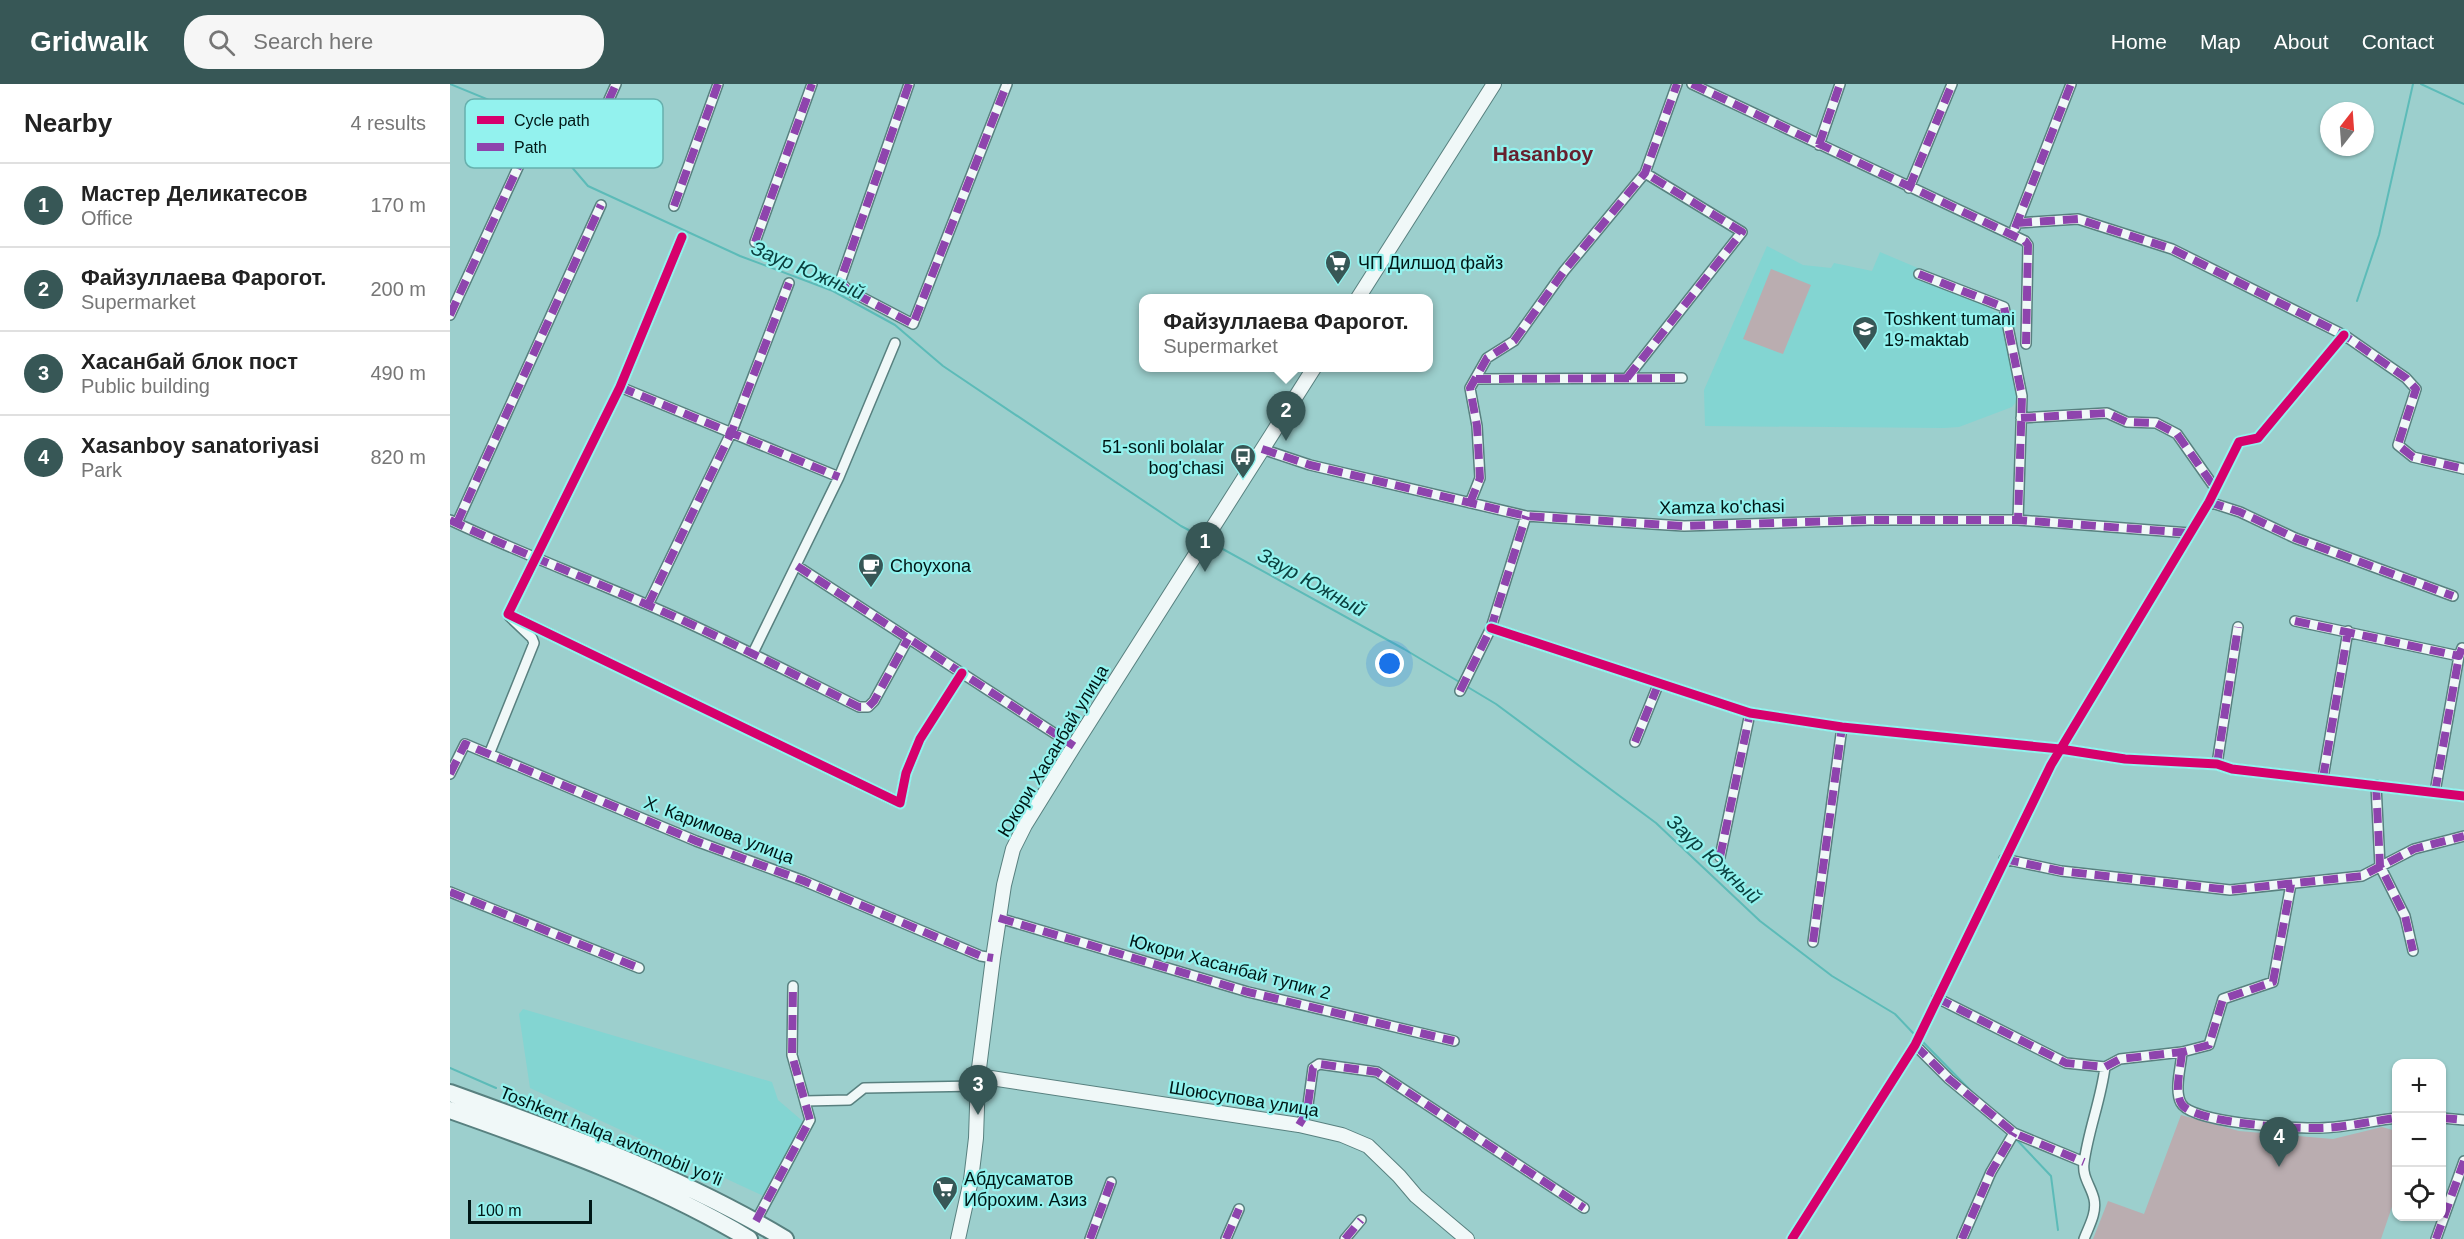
<!DOCTYPE html>
<html lang="en">
<head>
<meta charset="utf-8">
<style>
  body { margin:0; font-family:Helvetica,sans-serif; background:#f6f6f6; color:#222 }
  .controls { position:absolute; right:18px; bottom:18px; display:grid; overflow:hidden; border-radius:12px; box-shadow:0 2px 4px #0004 }
  .controls button { width:54px; height:54px; display:grid; place-items:center; padding:0; border:0; border-bottom:2px solid #e0e0e0; background:#fff; color:#222; font:30px sans-serif }
  .compass { position:absolute; left:1870px; top:18px; width:54px; height:54px; border-radius:50%; background:#fff; box-shadow:0 2px 4px #0004; rotate:17deg }
  .scale { position:absolute; left:18px; bottom:15px; width:124px; box-sizing:border-box; padding-left:6px; border:3px solid #001716; border-top:0; font-size:16px; line-height:21px; white-space:nowrap; color:#001716; -webkit-text-stroke:4px #93f2ee; paint-order:stroke }
  .you { position:absolute; left:940px; top:580px; width:21px; height:21px; margin:-15px; border:4px solid #fff; border-radius:50%; background:#1a73e8; box-shadow:0 0 0 9px #1a73e833 }
  .badge { display:grid; place-items:center; width:39px; height:39px; border-radius:50%; background:#375756; color:#fff; font-size:20px; font-weight:700 }
  .pin { position:absolute; translate:-50% -50px; filter:drop-shadow(0 2px 3px #0008) }
  .pin::after { content:''; position:absolute; top:32px; width:21px; height:18px; background:inherit; clip-path:polygon(0 0,100% 0,50% 100%) }
  .popup { position:absolute; left:689px; top:210px; width:294px; height:78px; box-sizing:border-box; display:grid; place-content:center; border-radius:12px; background:#fff; filter:drop-shadow(0 2px 4px #0005); font-size:20px; white-space:nowrap; color:#767676 }
  .popup b { font-size:22px; color:#222 }
  .popup::after { content:''; position:absolute; left:50%; top:100%; margin-left:-12px; border:12px solid transparent; border-top-color:#fff }
  .list { margin:0; padding:0; list-style:none }
  h2 { display:flex; justify-content:space-between; align-items:center; height:78px; margin:0; padding:0 24px; font-size:26px }
  h2 small { font-size:20px; font-weight:400; color:#767676 }
  .list li { display:grid; grid-template-columns:39px 1fr auto; gap:18px; align-items:center; box-sizing:border-box; height:84px; padding:0 24px; border-top:2px solid #e0e0e0 }
  .list b { display:block; font-size:22px; white-space:nowrap }
  .list p { margin:0; font-size:20px; white-space:nowrap; color:#767676 }
  .list em { font-size:20px; font-style:normal; color:#767676 }
  .icon { flex:none; width:33px; height:33px; fill:none; stroke:currentColor; stroke-width:2; stroke-linecap:round; stroke-linejoin:round }
  .map { position:relative; flex:none; width:2014px; height:1155px; overflow:hidden }
  header { display:flex; align-items:center; gap:36px; box-sizing:border-box; height:84px; padding:0 30px; background:#375756; color:#fff }
  header strong { font-size:28px }
  nav { display:flex; gap:33px; margin-inline-start:auto; font-size:21px }
  .search { width:420px; height:54px; background:#f6f6f6; display:flex; align-items:center; gap:15px; box-sizing:border-box; padding:0 21px; border-radius:24px; color:#767676; font-size:22px }
  main { display:flex }
  aside { flex:1; background:#fff }
  .map>svg:first-child { display:block }
</style>
</head>
<body>
<header>
<strong>Gridwalk</strong>
<div class="search"><svg class="icon" aria-label="search" viewBox="0 0 24 24"><circle cx="10" cy="10" r="6"/><path d="M15 15l6 6"/></svg>Search here</div>
<nav><a>Home</a><a>Map</a><a>About</a><a>Contact</a></nav>
</header>
<main>
<aside>
<h2>Nearby<small>4 results</small></h2>
<ul class="list">
<li><span class="badge">1</span><div><b>Мастер Деликатесов</b><p>Office</p></div><em>170 m</em></li>
<li><span class="badge">2</span><div><b>Файзуллаева Фарогот.</b><p>Supermarket</p></div><em>200 m</em></li>
<li><span class="badge">3</span><div><b>Хасанбай блок пост</b><p>Public building</p></div><em>490 m</em></li>
<li><span class="badge">4</span><div><b>Xasanboy sanatoriyasi</b><p>Park</p></div><em>820 m</em></li>
</ul>
</aside>
<div class="map">
<svg width="2014" height="1155" viewBox="0 0 2014 1155">
  <rect width="100%" height="100%" fill="#9ccfcd"/>
  <path fill="#83d5d2" d="M1317,162l36,19 28,3 3,-5 38,8 8,-19 116,49 -4,9 8,4 18,81 -1,6 -5,6 -53,20 -15,1 -239,-2 -1,-36z
    M73,925l249,73 6,18 28,24 -36,75 -240,-111 -11,-74z"/>
  <path fill="#baadb0" d="M1321,185l40,16 -28,69 -40,-15z
    M1731,1031l58,16 94,8 49,-12 14,4v64l-15,44h-288l15,-38 36,13z"/>
  <g fill="none" stroke-linecap="round" stroke-linejoin="round">
    <path stroke="#5cbbb8" stroke-width="2" d="M0,0l78,32 60,70 152,70 93,35 62,34 48,41 238,160 19,10
      M1971,0l43,20
      M1907,217l22,-66 34,-151
      M760,458l194,107 57,34
      M1016,602l30,18 160,119 104,98 72,55 63,38 20,21
      M1472,957l52,53
      M0,984l46,20
      M1565,1054l36,38 7,54"/>
    <defs>
      <path id="street" d="M459,0l-69,198 8,8 65,34 94,-240
        M1242,0l333,157 3,4 -2,99
        M149,38l17,-38
        M1369,61l21,-61
        M1459,104l43,-104
        M224,122l44,-122
        M1567,139l61,-4 94,30 172,86 62,43 10,11 -18,56 15,12 51,12
        M1565,144l56,-144
        M232,153l-62,150 -112,227 392,189 6,-30 14,-34 42,-66
        M305,158l57,-158
        M1469,190l85,33 18,89 -4,124
        M0,231l76,-165
        M1177,294l115,-146 -97,-59
        M1026,295l206,-1
        M170,303l219,90
        M1571,334l86,-5 20,9 29,1 21,11 38,54
        M812,365l48,16 216,51 158,10 185,-6h149l172,13
        M1759,418l31,10 55,26 158,58
        M1020,419l10,-25 -3,-52 -7,-38 17,-30 27,-17 50,-70 81,-98 32,-89
        M0,436c65,31 132,56 198,85 72,31 141,67 211,102h9l6,-6 34,-62
        M7,439l144,-318
        M347,482l277,180
        M198,521l84,-174 57,-148
        M1845,537l164,35 3,-8
        M1041,544l259,85 92,14 218,22 65,10 92,5 15,5 232,27
        M303,569l86,-176 56,-134
        M1010,607l31,-63 35,-112
        M1185,658l23,-57
        M40,668l44,-109 -2,-5 -22,-21
        M1767,680l21,-137
        M0,690l15,-30 231,97 108,40 177,75 12,2
        M1873,694l25,-147
        M1926,701l4,81 25,50 8,35
        M1985,708l24,-136
        M1270,773l30,-144
        M1554,775l57,12 169,19 132,-14 52,-27 50,-13
        M0,808l189,76
        M549,834l249,74 206,49
        M1363,858l29,-215
        M1487,914l129,65 39,4 15,-8 62,-7 27,-7 14,-46 50,-17 18,-98
        M1465,961l34,34 65,54 70,29
        M1732,968c-1,15 -8,38 -1,51 9,20 114,26 138,25 25,0 52,-7 77,-10
        M355,1017l44,-1 15,-12 114,-2
        M1992,1034l22,2
        M849,1041l8,-13 6,-44 6,-4 58,8 207,136
        M306,1137l54,-101 -18,-65 1,-69
        M640,1155l21,-57
        M776,1155l13,-30
        M895,1155l16,-19
        M1342,1155l123,-194 136,-280 158,-263 30,-60 19,-4 86,-103
        M1512,1155l29,-67 23,-39
        M1634,1155c5,-13 13,-26 10,-40 -3,-13 -12,-22 -10,-36 4,-32 17,-63 21,-96
        M1986,1155l28,-78"/>
      <path id="secondary" d="M908,214l136,-214
        M528,992l321,49 43,10 26,11 31,30 17,20 51,43
        M508,1155l13,-59 5,-42 2,-62 15,-118 11,-73 9,-36 12,-24 49,-79 240,-378"/>
      <path id="highway" d="M0,1009c114,41 230,83 335,146
        M0,1026c102,36 206,73 299,129"/>
    </defs>
    <use href="#street" stroke="#58807f" stroke-width="12"/>
    <use href="#secondary" stroke="#58807f" stroke-width="16"/>
    <use href="#highway" stroke="#58807f" stroke-width="20"/>
    <use href="#street" stroke="#f0f8f8" stroke-width="9"/>
    <use href="#secondary" stroke="#f0f8f8" stroke-width="14"/>
    <use href="#highway" stroke="#f0f8f8" stroke-width="16"/>
    <path stroke="#8e44ad" stroke-width="8" stroke-dasharray="15 8" stroke-linecap="butt" d="M459,0l-69,198 8,8 65,34 94,-240
      M1242,0l333,157 3,4 -2,99
      M149,38l17,-38
      M1369,61l21,-61
      M1459,104l43,-104
      M224,122l44,-122
      M1567,139l61,-4 94,30 172,86 62,43 10,11 -18,56 15,12 51,12
      M1565,144l56,-144
      M305,158l57,-158
      M1469,190l85,33 18,89 -4,124
      M0,231l76,-165
      M1177,294l115,-146 -97,-59
      M1026,295l206,-1
      M170,303l219,90
      M1571,334l86,-5 20,9 29,1 21,11 38,54
      M812,365l48,16 216,51 158,10 185,-6h149l172,13
      M1759,418l31,10 55,26 158,58
      M1020,419l10,-25 -3,-52 -7,-38 17,-30 27,-17 50,-70 81,-98 32,-89
      M0,436c65,31 132,56 198,85 72,31 141,67 211,102h9l6,-6 34,-62
      M7,439l144,-318
      M347,482l277,180
      M198,521l84,-174 57,-148
      M1845,537l164,35 3,-8
      M1010,607l31,-63 35,-112
      M1185,658l23,-57
      M1767,680l21,-137
      M0,690l15,-30 231,97 108,40 177,75 12,2
      M1873,694l25,-147
      M1926,701l4,81 25,50 8,35
      M1985,708l24,-136
      M1270,773l30,-144
      M1554,775l57,12 169,19 132,-14 52,-27 50,-13
      M0,808l189,76
      M549,834l249,74 206,49
      M1363,858l29,-215
      M1487,914l129,65 39,4 15,-8 62,-7 27,-7 14,-46 50,-17 18,-98
      M1465,961l34,34 65,54 70,29
      M1732,968c-1,15 -8,38 -1,51 9,20 114,26 138,25 25,0 52,-7 77,-10
      M1992,1034l22,2
      M849,1041l8,-13 6,-44 6,-4 58,8 207,136
      M306,1137l54,-101 -18,-65 1,-69
      M640,1155l21,-57
      M776,1155l13,-30
      M895,1155l16,-19
      M1512,1155l29,-67 23,-39
      M1986,1155l28,-78"/>
    <defs>
      <path id="cycleway" d="M232,153l-62,150 -112,227 392,189 6,-30 14,-34 42,-66
        M1041,544l259,85 92,14 218,22 65,10 92,5 15,5 232,27
        M1342,1155l123,-194 136,-280 158,-263 30,-60 19,-4 86,-103"/>
    </defs>
    <use href="#cycleway" stroke="#93f2ee" stroke-width="13"/>
    <use href="#cycleway" stroke="#d6006c" stroke-width="9"/>
  </g>
  <defs>
    <symbol id="supermarket-pin" viewBox="-11 -11 22 30"><path d="M0 17L-7.5 6A9.5 9.5 0 1 1 7.5 6Z" fill="#375756" stroke="#93f2ee"/><path d="M-6-5.5h2.5l.6 2H6L4.5 2H-2.5L-4.4-4H-6ZM-1.5 3.2a1.3 1.3 0 1 0 .1 0ZM3 3.2a1.3 1.3 0 1 0 .1 0Z" fill="#fff"/></symbol>
    <symbol id="school-pin" viewBox="-11 -11 22 30"><path d="M0 17L-7.5 6A9.5 9.5 0 1 1 7.5 6Z" fill="#375756" stroke="#93f2ee"/><path d="M0-5L7-2L0 1L-7-2ZM-4 1L0 2.5L4 1V4Q0 6-4 4Z" fill="#fff"/></symbol>
    <symbol id="bus-pin" viewBox="-11 -11 22 30"><path d="M0 17L-7.5 6A9.5 9.5 0 1 1 7.5 6Z" fill="#375756" stroke="#93f2ee"/><path d="M-5-6H5V4H4V6H2V4H-2V6H-4V4H-5ZM-3.5-4V0h7V-4ZM-3.5 1.2v1.5H-2V1.2ZM2 1.2v1.5H3.5V1.2Z" fill="#fff"/></symbol>
    <symbol id="cafe-pin" viewBox="-11 -11 22 30"><path d="M0 17L-7.5 6A9.5 9.5 0 1 1 7.5 6Z" fill="#375756" stroke="#93f2ee"/><path d="M-5.5-4.5H6V0H3Q3 3.5 0 3.5H-2.5Q-5.5 3.5-5.5 0ZM3-3.2v2h1.7v-2ZM-6 4.5H4V6H-6Z" fill="#fff"/></symbol>
  </defs>
  <g fill-rule="evenodd">
    <use href="#supermarket-pin" x="873" y="164" width="30" height="40"/>
    <use href="#school-pin" x="1400" y="230" width="30" height="40"/>
    <use href="#bus-pin" x="778" y="358" width="30" height="40"/>
    <use href="#cafe-pin" x="406" y="467" width="30" height="40"/>
    <use href="#supermarket-pin" x="480" y="1090" width="30" height="40"/>
  </g>
  <g text-anchor="middle" dominant-baseline="central" stroke-width="4.5" stroke-linejoin="round" paint-order="stroke">
    <g font-size="18" fill="#001716" stroke="#93f2ee" text-anchor="start">
      <text x="908" y="179">ЧП Дилшод файз</text>
      <text x="1434" y="235">Toshkent tumani<tspan x="1434" dy="21">19-maktab</tspan></text>
      <text x="774" y="363" text-anchor="end">51-sonli bolalar<tspan x="774" dy="21">bog'chasi</tspan></text>
      <text x="440" y="482">Choyxona</text>
      <text x="514" y="1095">Абдусаматов<tspan x="514" dy="21">Иброхим. Азиз</tspan></text>
    </g>
    <g font-size="18" fill="#001716" stroke="#93f2ee">
      <text transform="translate(1272 423) rotate(-1)">Xamza ko'chasi</text>
      <text transform="translate(603 667) rotate(-59)">Юкори Хасанбай улица</text>
      <text transform="translate(269 746) rotate(21)">Х. Каримова улица</text>
      <text transform="translate(780 883) rotate(15)">Юкори Хасанбай тупик 2</text>
      <text transform="translate(794 1015) rotate(9)">Шоюсупова улица</text>
      <text transform="translate(161 1052) rotate(22)">Toshkent halqa avtomobil yo'li</text>
    </g>
    <g font-size="20" font-style="italic" fill="#0b403f" stroke="#93f2ee">
      <text transform="translate(358 186) rotate(23)">Заур Южный</text>
      <text transform="translate(862 498) rotate(29)">Заур Южный</text>
      <text transform="translate(1264 775) rotate(43)">Заур Южный</text>
    </g>
    <g font-size="21" font-weight="bold" fill="#66202e" stroke="#93f2ee">
      <text x="1093" y="69">Hasanboy</text>
    </g>
  </g>
  <rect x="15" y="15" width="198" height="69" rx="9" fill="#93f2ee" stroke="#67b0ad" stroke-width="1.5"/>
  <rect x="27" y="32" width="27" height="8" fill="#d6006c"/>
  <rect x="27" y="59" width="27" height="8" fill="#8e44ad"/>
  <g font-size="16" fill="#001716">
    <text x="64" y="42">Cycle path</text>
    <text x="64" y="69">Path</text>
  </g>
</svg>
<div class="controls">
<button>+</button>
<button>−</button>
<button><svg class="icon" aria-label="locate" viewBox="0 0 24 24"><circle cx="12" cy="12" r="6"/><path d="M12 2v4M12 18v4M2 12h4M18 12h4"/></svg></button>
</div>
<svg class="compass" viewBox="-18 -18 36 36"><path d="M0-13l5 13h-10z" fill="#e53935"/><path d="M0 13l5-13h-10z" fill="#767676"/></svg>
<div class="scale">100 m</div>
<div class="you"></div>
<div class="pin badge" style="left:755px;top:488px">1</div>
<div class="pin badge" style="left:836px;top:357px">2</div>
<div class="popup"><b>Файзуллаева Фарогот.</b>Supermarket</div>
<div class="pin badge" style="left:528px;top:1031px">3</div>
<div class="pin badge" style="left:1829px;top:1083px">4</div>
</div>
</main>
</body>
</html>
